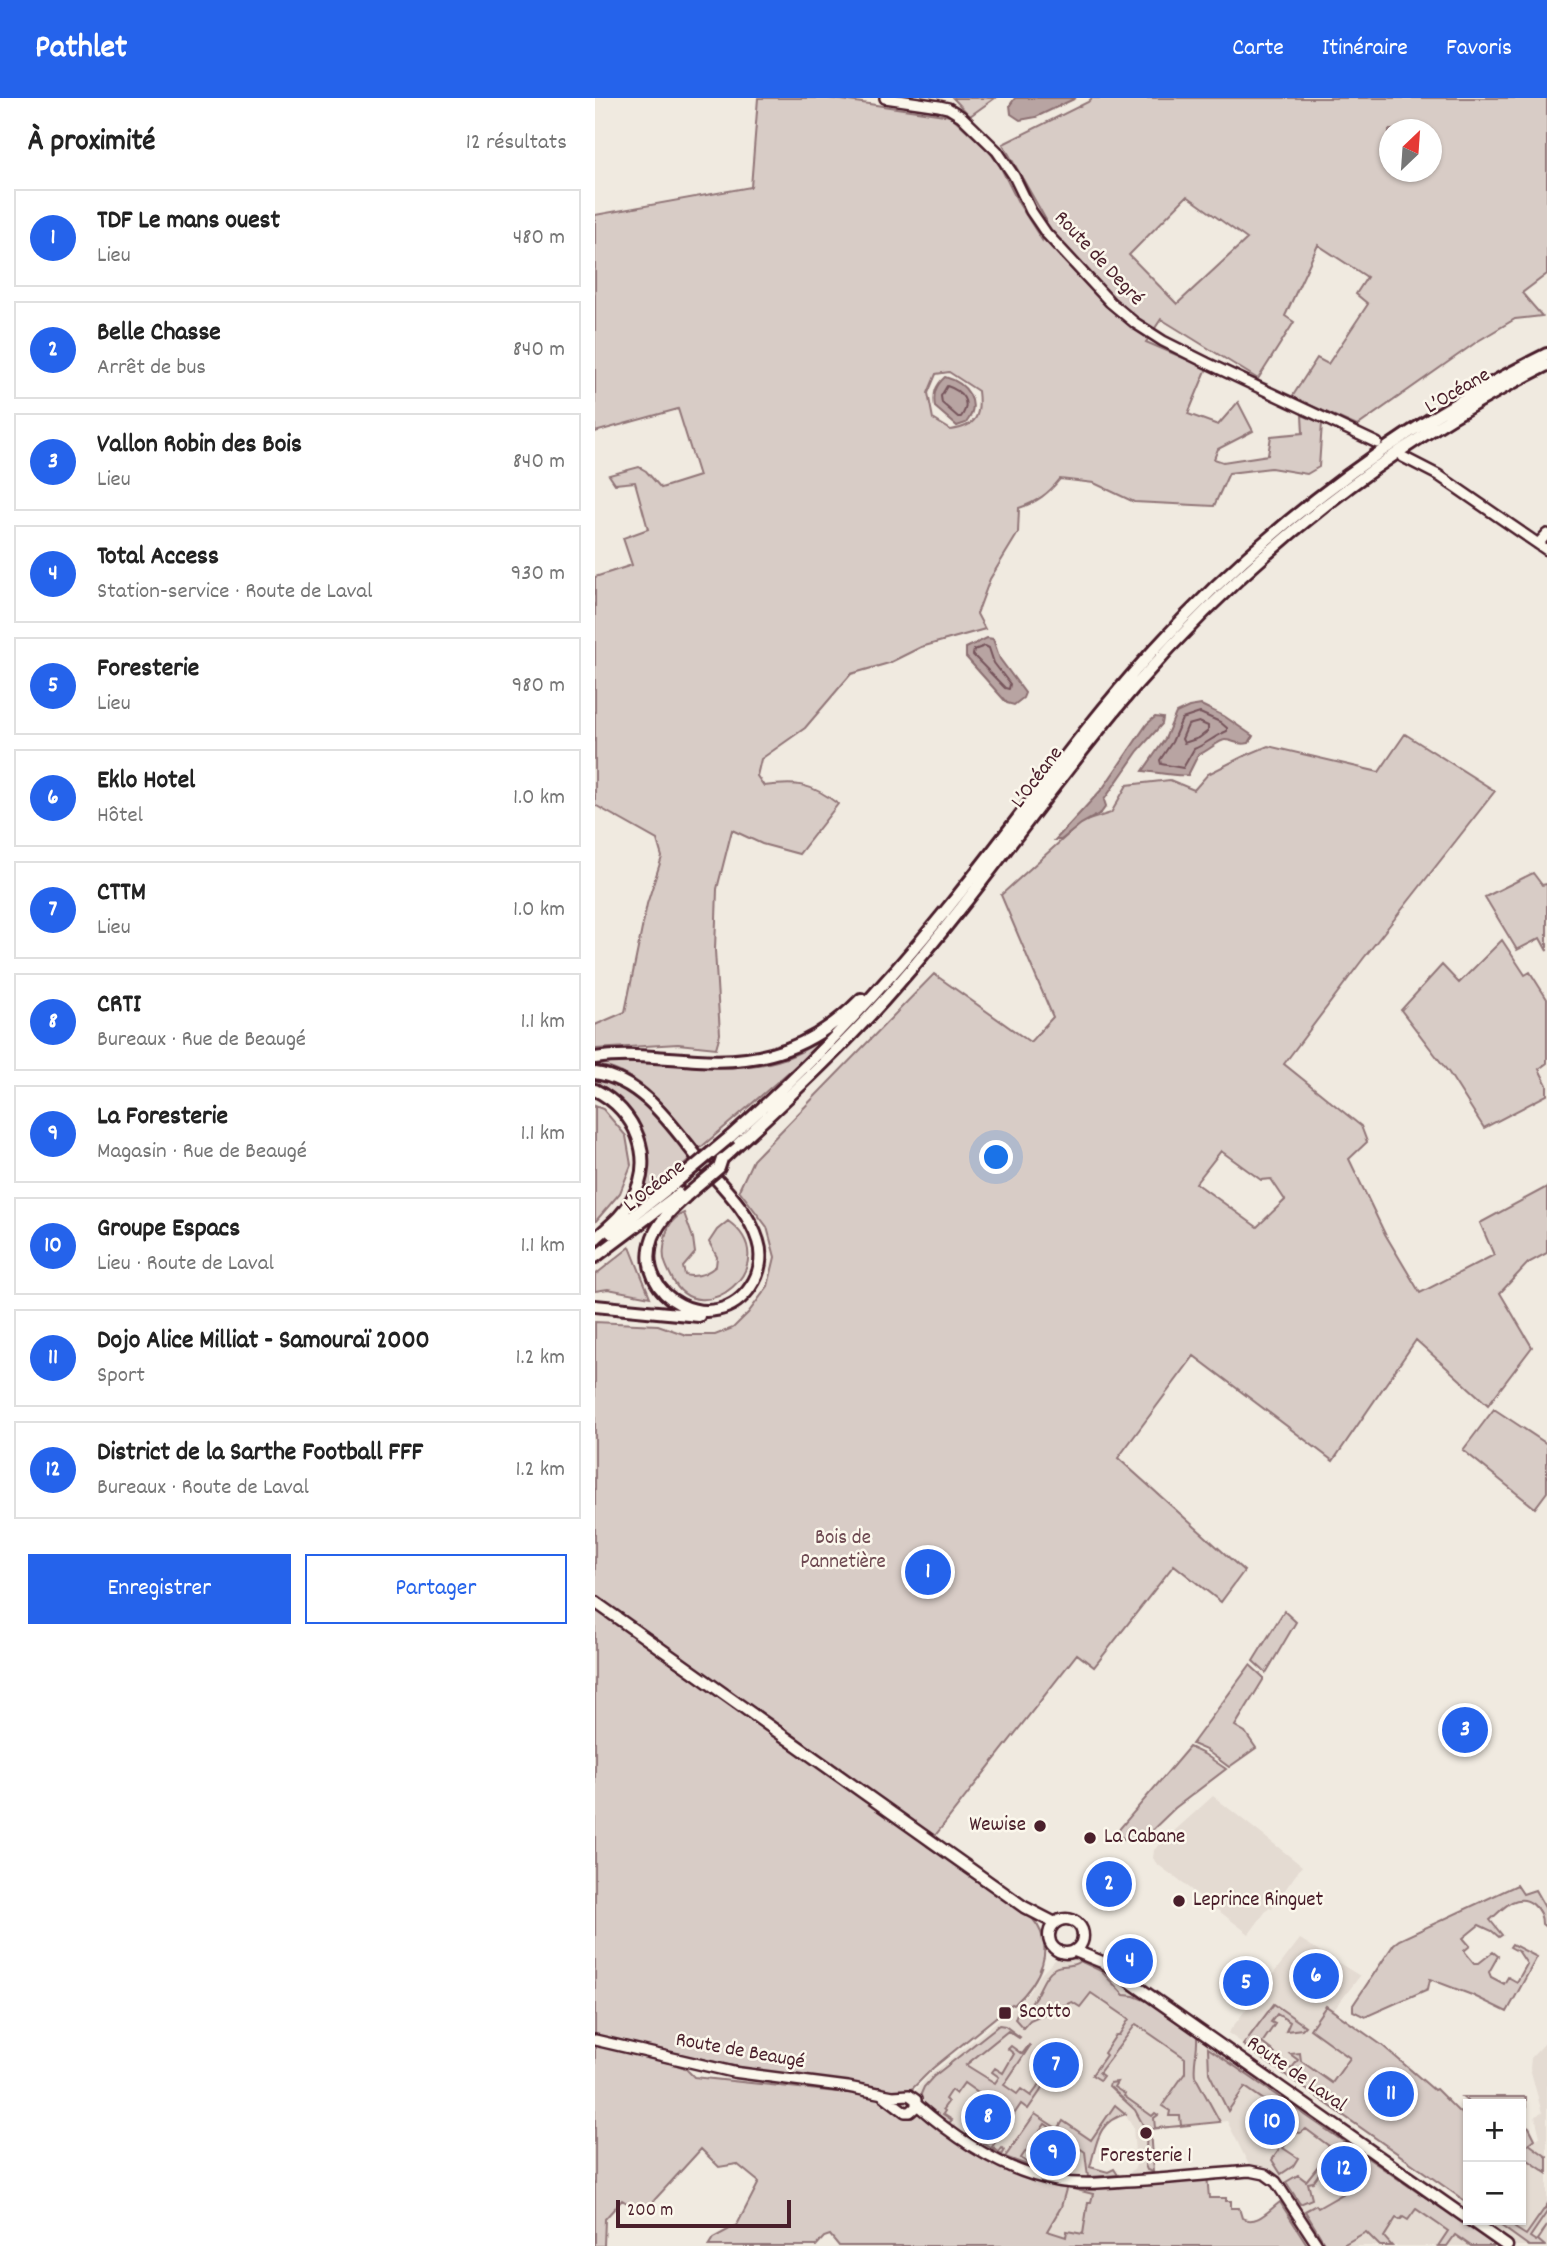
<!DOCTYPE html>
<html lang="fr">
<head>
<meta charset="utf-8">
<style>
  body { margin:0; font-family:Dekko,sans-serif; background:#f6f6f6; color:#222 }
  .controls { position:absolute; right:21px; bottom:21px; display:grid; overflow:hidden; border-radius:0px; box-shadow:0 2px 5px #0004 }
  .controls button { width:63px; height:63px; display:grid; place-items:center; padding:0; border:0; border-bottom:2px solid #e0e0e0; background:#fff; color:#222; font:35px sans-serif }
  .compass { position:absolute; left:784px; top:21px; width:63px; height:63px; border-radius:50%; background:#fff; box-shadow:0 2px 5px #0004; rotate:25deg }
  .scale { position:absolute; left:21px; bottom:18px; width:175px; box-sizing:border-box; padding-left:7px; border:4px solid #4a1f2b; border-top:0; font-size:19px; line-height:24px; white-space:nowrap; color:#4a1f2b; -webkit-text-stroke:5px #fbf7ec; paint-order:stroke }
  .you { position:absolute; left:402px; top:1060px; width:24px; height:24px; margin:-18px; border:5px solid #fff; border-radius:50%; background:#1a73e8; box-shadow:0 0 0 10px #1a73e833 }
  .badge { display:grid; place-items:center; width:46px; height:46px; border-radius:50%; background:#2563eb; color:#fff; font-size:23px; font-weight:700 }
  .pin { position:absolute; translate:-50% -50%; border:4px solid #fff; box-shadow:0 2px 7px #0006 }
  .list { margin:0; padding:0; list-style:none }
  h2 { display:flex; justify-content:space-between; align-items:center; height:91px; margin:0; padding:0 28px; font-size:30px }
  h2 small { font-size:23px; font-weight:400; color:#767676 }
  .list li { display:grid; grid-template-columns:46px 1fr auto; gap:21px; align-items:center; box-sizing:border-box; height:98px; margin:0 14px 14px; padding:0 14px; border:2px solid #e0e0e0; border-radius:0px }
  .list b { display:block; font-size:26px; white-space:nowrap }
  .list p { margin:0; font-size:23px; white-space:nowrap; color:#767676 }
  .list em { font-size:23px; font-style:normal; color:#767676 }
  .actions { display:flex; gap:14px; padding:21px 28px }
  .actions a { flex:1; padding:16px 0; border:2px solid #2563eb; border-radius:0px; text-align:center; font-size:24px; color:#2563eb }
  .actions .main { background:#2563eb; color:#fff }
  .map { position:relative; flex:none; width:952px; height:2148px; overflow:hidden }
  header { display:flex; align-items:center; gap:42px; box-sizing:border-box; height:98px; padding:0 35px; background:#2563eb; color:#fff }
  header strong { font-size:33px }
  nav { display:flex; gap:38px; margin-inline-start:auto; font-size:24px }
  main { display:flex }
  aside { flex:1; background:#fff }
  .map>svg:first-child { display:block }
</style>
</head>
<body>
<header>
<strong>Pathlet</strong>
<nav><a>Carte</a><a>Itinéraire</a><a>Favoris</a></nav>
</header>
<main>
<aside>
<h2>À proximité<small>12 résultats</small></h2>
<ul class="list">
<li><span class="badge">1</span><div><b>TDF Le mans ouest</b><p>Lieu</p></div><em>480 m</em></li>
<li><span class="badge">2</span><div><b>Belle Chasse</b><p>Arrêt de bus</p></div><em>840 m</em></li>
<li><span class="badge">3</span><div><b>Vallon Robin des Bois</b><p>Lieu</p></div><em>840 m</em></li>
<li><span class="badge">4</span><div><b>Total Access</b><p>Station-service · Route de Laval</p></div><em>930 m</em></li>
<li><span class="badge">5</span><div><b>Foresterie</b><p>Lieu</p></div><em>980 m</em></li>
<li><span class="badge">6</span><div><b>Eklo Hotel</b><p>Hôtel</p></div><em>1.0 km</em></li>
<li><span class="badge">7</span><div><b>CTTM</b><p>Lieu</p></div><em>1.0 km</em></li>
<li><span class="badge">8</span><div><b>CRTI</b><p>Bureaux · Rue de Beaugé</p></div><em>1.1 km</em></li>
<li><span class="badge">9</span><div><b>La Foresterie</b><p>Magasin · Rue de Beaugé</p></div><em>1.1 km</em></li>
<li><span class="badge">10</span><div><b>Groupe Espacs</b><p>Lieu · Route de Laval</p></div><em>1.1 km</em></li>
<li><span class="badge">11</span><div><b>Dojo Alice Milliat - Samouraï 2000</b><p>Sport</p></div><em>1.2 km</em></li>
<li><span class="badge">12</span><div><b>District de la Sarthe Football FFF</b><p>Bureaux · Route de Laval</p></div><em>1.2 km</em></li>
</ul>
<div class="actions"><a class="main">Enregistrer</a><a>Partager</a></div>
</aside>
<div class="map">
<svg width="952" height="2148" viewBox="0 0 952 2148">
  <rect width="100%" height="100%" fill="#f0eae0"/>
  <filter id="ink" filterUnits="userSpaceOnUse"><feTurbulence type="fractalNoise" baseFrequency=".0143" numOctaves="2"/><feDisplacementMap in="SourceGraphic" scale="14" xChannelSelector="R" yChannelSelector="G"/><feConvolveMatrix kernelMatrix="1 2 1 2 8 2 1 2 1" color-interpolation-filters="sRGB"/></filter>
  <g filter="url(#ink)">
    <path fill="#e4dbd2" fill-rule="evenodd" d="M618,1698l89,70 -30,42 -3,-1 -20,27 -93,-71 -3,-5 1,-8 8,-8z
      M705,1841l60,37 -27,35 50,35 51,45 -50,53 -156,-111z
      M472,1855l17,1 392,266h45v-65l10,-14 9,-4 -5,-21 7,-3 -12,-45 1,-10 16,-17v205h-229l-42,-64 -26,-15 -23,-46 -77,8 2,51 -66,64 -40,-14 15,-23 -34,-34 -112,-64 -2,-15 15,-17 88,-71 12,-12 13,-20 14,-14zM521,2007l6,5 11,17 3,39 -7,8 -41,3 -3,-28z"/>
    <path fill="#d8ccc6" stroke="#917678" stroke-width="2" fill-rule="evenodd" d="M163,0h70l123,18 37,34 12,16 19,38 23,36 4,-20 -43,-76 85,-42 4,-4h455v176l-25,19 20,23 -27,3 -37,22 -121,85 -65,-29 25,-39 11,6 40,-60 -12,-10 11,-17 -49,-32 -33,71 9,6 -36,57 -97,-60 -15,23 61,26 -19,46 30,11 20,-23 15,29 -35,18 -4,10 9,3 45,-7 3,-19 32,-3 -1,-18 20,8 -3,44 -12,7 -36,-6 -42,5 -15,33 -80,-4 -40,-19 -34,-4c-12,15 -23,23 -41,29l-1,25 -28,46 -13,35 8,15 -64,18 -32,16 -38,11 -46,54 -44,31 -4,17 7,10c33,-4 47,-3 74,18l-39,50 -37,-10 -30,-14 -15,59 -2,61 5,84 -4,14 -38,-4 -83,5v-24l30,-13 22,-108 15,-47 -5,-17 -62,-35v-228l37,-12 -9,-27 25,-9 -13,-47 -20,2 -6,-9 30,-8 7,4 15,17 38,-12 -21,-67 -83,23v-217l156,-28zM794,32h42v42h-42zM592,98l60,43 -70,65 -48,-49zM354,274l29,19c3,25 -1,35 -27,39l-18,-11 -5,-26 8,-19z
      M358,0h42l-25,18z
      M810,636l90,57 -132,168 -79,105 77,62 6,16 -18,17 36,75 35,59 74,-38 -14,-32 67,-36v66l-19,10 -28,30 32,54 -44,58 -72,-65 -83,121 -139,-105 -76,102 126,113 -23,31 -47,-37 -80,102 -17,-13 -150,192 105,72c26,30 7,64 -18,87l-2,-1 -79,64 -20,20 -21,9 8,4 1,8h14l82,51 71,22 -7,25 -14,24 19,6 1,-6 16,3 5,-32h3l2,-8 -20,-5 22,1 2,-7 110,-9 2,24h17v3h5v7h8l3,10c14,8 26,-7 38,-16l28,44h-469l-9,-11 -6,2 -8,9h-108l5,-8 24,-13 22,-43 -22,-18 -18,3 -18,-18 -52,57 -9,5 -18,-11 -17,19 -1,27h-9v-201l79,19 11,4 9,9 181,19 -280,-60v-714l63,3 28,10h29l18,-7 15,-15 20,-27 7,-29 -8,-30 -28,-37 14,-30 181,-186 96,68 23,-25 -52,-122 81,-73 29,-9 16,-28 43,-5 24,10 14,-16 34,-17 26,-11 111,26zM626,1053l40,29 10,-1 14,21 -28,27 -61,-44z
      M938,775l9,12 5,-1v67l-7,-13 -23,12 -32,-53z
      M907,842l23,35 5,-3 17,27v64l-8,6 8,16v10l-63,33 -35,-55 -48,-63 41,-45 17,18z
      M231,942l-127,109c-28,-34 -55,-78 -104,-84 48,-8 95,5 143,2 19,-1 41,-5 58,-13 10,-4 19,-12 30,-14z
      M0,977l41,16 57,66 -60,52 12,-30 -6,-50 -44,-42z
      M0,1008l8,3 23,27 5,29 -11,28 -25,29z
      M89,1115l9,25 2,15 -12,14 2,8c12,3 22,-1 31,-9l1,-9 -8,-15 8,-12 11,-9c60,43 -29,114 -56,57 -5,-10 -10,-19 -8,-30 1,-16 5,-29 20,-35z
      M35,1149l20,50 -42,-8 -13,2v-16z
      M899,1311l53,35v48l-12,16 -72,-58z
      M689,1513l12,11 -30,51 -13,-12z
      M655,1567l13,12v3l-28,46 10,6 11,16 -27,19 -23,-17 -14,-6z
      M594,1649l15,7 22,15 -51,39 -35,34 -13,-1 -11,-8z
      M922,1787l6,9 12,-4 12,21v17l-5,-4c0,-15 -14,-30 -30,-22 -8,4 -16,13 -22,18l12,15 -3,2 -7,-6 -13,-6 -16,13 7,8 -6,5 10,12h5l14,-11 5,4 -9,16 2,5 13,7 4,-7 9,5 10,-18 -8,-12 -9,-5 2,-3 25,13 -30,55 -35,-17 -42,-16 -2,10 -63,28 -12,-6v-6l41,-61 5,-4z
      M485,1863l21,10 23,24 10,1 13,5 50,35c1,14 -4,27 -2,40l25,46 -70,7 3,43 -6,-2 -2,-5 2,-33 -12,-22 -26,-24 1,-3 7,-1 -3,5 11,7 -1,2 28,20 3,-3 3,2 -4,3 1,10 26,-2 -1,-10h-11l1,-5 -8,-5 23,-33v-15l-49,-34 -37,49 4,3 -3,4 -8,-5 14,-20 -2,-2 12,-18h3l10,-16 -38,-26 -11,14 -8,-5 -42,18 -7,8 -8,-9c2,-11 12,-11 18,-19 8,-10 10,-25 22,-32 9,-5 15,1 25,-7z
      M679,1906l31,22 -3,3 -16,2 4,-9 -13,-8 -6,8 4,2 -13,19 13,10 -2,4 18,12 7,-9 -8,-6 10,-1 1,8 31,22 18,-25 -40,-29 16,-23 57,40 51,44 2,-1 23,23 9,5v86l-225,-158z
      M404,1927l6,1 15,11 -1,1 -11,-7 -42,34 29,18 4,-6 -7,-5 3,-4 8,5 11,-19 -6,-5 3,-3 11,8 7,-9 1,1 -26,39 13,9 4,-5 10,7 23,-31 3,2 -29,42 -7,-5 -29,43 7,5 3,-4 3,2 -3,5 -30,-19v-1l11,7 2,-4 3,2 5,-7 2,1 6,-9 -5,-4 7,-11 -14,-9 -10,14 -11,-7 10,-15 -14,-10 -8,11 -5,-4 -6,9 3,3 -5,7 2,2 -2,3 9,6 -3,3 -7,-5 -4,1 -16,-15 -1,-10 3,-7 9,-10z
      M613,1950l212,146 17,10 60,42h-26l-16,-11 -8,11h-9l10,-15 -32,-22 -8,11 -5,-3 -3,3 -4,-2 -12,19 8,9h-12l-14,-14 -25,14h-15l-21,-35 11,-6 2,3 35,-20 11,-19 -28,-19 -23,32 -5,1 4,16 -12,5 -14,-22 12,-7 8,6 17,-21 -2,-3 8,-11 -23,-17 -6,4 -6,-1 -11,16 15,10 -5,8 -12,8 -9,-14 7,-10 -4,-3 5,-6 3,2 14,-20 -52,-36 -17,24 -19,-38z
      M867,1999h64v13l-5,1v-7h-50z
      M520,2007l11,9c-29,7 -29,29 -36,53l18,5 6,-3 4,6 -30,2 -3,-25 -40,-28 -24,34 12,9 8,3 -36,-13 30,-43 23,15 5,-8 28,19z
      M926,2025l8,4 6,12 -6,5 18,13v16l-22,-15 -4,5z
      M952,2107v7l-17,25 6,4 11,-15 -9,14 7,6h-16l-36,-26h15l6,4 3,-4h3l-5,8 11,7z"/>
    <path fill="#b8a4a2" stroke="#8c6f72" stroke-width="2" d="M420,0h61l-40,19 -16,3 -9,-6 -1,-9z
      M350,279c22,6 37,26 21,46l-9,3 -22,-19c-2,-13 0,-21 10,-30z
      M392,540l6,1 7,20 25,34 -2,5 -9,7 -7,-2 -41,-46v-9z
      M606,607l23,11 29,20 -4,7c-13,3 -14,-3 -24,-3 -6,0 -18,12 -27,15l-10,20c-10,2 -32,-3 -45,-4l22,-32 11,-26 13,-6z
      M560,619l8,1 -1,6 -24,27 -34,49 2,6 -5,7 -20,11 -20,16h-6l48,-52 44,-64z"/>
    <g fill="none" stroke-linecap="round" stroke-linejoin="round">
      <path stroke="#76545b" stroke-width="2" d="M352,288c15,5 25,16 14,31h-3l-16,-14 -1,-7z
        M390,548l4,2 5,15 16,21 -1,5 -4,-1 -32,-33 1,-5z
        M605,615l20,9 7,6v3c-12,5 -21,13 -33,18l-11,19 -22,-4 -1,-4 12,-18 10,-23z
        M604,624l9,4v5l-9,7 -15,5 -2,-4 6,-14z"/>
      <defs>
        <path id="secondary" d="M290,0l54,8 9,2 13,8 36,35 17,25 17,35 15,22 64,69 25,21 28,18 44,22 170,80
          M808,359l35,18 109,75
          M943,446l9,-10
          M0,1942l138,32 115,15 45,9 16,-1 7,5v7l-6,5h-5l-25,-19
          M321,2006c40,35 89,68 141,77 23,4 46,2 70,0 41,-2 82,-7 123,-10l15,3 11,8 42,64"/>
        <path id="primary" d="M0,1504l429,305 31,16
          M454 1838a17 17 0 1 1 34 0a17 17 0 1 1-34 0Z
          M480,1853l27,11 366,257
          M875,2122l37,26"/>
        <path id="highway" d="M0,960c34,-5 68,0 102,2 66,5 117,-13 164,-61
          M0,975c49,7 78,55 107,90 20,23 47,48 56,78 5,15 2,32 -7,45 -35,54 -120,12 -98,-49 7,-17 20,-29 33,-41
          M0,992c41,20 61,69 37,109 -9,17 -24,28 -37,40
          M135,1039c79,-70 151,-146 217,-228 69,-85 131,-175 204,-256 112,-124 247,-225 396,-299
          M127,1061c61,-57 122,-112 177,-176 84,-96 155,-203 238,-299 115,-132 254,-241 410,-319
          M16,1135l64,-50
          M0,1159l85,-64
          M0,1208l104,10"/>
      </defs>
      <use href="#secondary" stroke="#4a1f2b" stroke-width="14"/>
      <use href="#primary" stroke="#4a1f2b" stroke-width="15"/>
      <use href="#highway" stroke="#4a1f2b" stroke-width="16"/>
      <use href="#secondary" stroke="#fbf7ec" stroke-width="9"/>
      <use href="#primary" stroke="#fbf7ec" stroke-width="10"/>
      <use href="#highway" stroke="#fbf7ec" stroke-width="10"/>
      <defs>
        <path id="highway-bridge" d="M80,1085l55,-46
          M91,1098l33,-28 3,-9"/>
      </defs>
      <use href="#highway-bridge" stroke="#4a1f2b" stroke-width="16" stroke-linecap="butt"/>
      <use href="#highway-bridge" stroke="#fbf7ec" stroke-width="10"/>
    </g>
  </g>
  <g fill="#4a1f2b" stroke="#fbf7ec" stroke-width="2.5">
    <circle cx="445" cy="1728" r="7"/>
    <circle cx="495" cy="1740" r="7"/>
    <circle cx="584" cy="1803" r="7"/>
    <rect x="403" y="1908" width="14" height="14" rx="3.5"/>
    <circle cx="551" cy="2035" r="7"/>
  </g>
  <g text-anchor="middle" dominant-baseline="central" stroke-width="5" stroke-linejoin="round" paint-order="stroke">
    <g font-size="21" fill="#4a1f2b" stroke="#fbf7ec">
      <text transform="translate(503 161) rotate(47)">Route de Degré</text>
      <text transform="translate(863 294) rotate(-30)">L’Océane</text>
      <text transform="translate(443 680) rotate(-53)">L’Océane</text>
      <text transform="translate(60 1089) rotate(-38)">L’Océane</text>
      <text transform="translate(145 1954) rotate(10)">Route de Beaugé</text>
      <text transform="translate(701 1977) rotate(35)">Route de Laval</text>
    </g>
    <g font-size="21" fill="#6e4a52" stroke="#fbf7ec">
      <text x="248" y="1441">Bois de<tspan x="248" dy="24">Pannetière</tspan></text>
    </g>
    <g font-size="21" fill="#4a1f2b" stroke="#fbf7ec" text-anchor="start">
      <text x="431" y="1728" text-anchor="end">Wewise</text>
      <text x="509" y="1740">La Cabane</text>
      <text x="598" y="1803">Leprince Ringuet</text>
      <text x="424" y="1915">Scotto</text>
      <text x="551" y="2059" text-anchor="middle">Foresterie 1</text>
    </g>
  </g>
</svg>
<div class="controls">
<button>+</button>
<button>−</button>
</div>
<svg class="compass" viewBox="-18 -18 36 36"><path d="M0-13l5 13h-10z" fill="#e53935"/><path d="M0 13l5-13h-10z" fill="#767676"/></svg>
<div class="scale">200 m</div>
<div class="you"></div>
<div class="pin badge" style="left:333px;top:1474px">1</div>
<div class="pin badge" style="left:514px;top:1786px">2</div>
<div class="pin badge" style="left:870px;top:1632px">3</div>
<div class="pin badge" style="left:535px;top:1863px">4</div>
<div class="pin badge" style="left:651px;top:1885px">5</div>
<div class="pin badge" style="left:721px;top:1878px">6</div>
<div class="pin badge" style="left:461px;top:1967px">7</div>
<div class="pin badge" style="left:393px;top:2019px">8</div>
<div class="pin badge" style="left:458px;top:2055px">9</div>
<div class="pin badge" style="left:677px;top:2024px">10</div>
<div class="pin badge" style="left:796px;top:1996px">11</div>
<div class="pin badge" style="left:749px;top:2071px">12</div>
</div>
</main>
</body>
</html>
